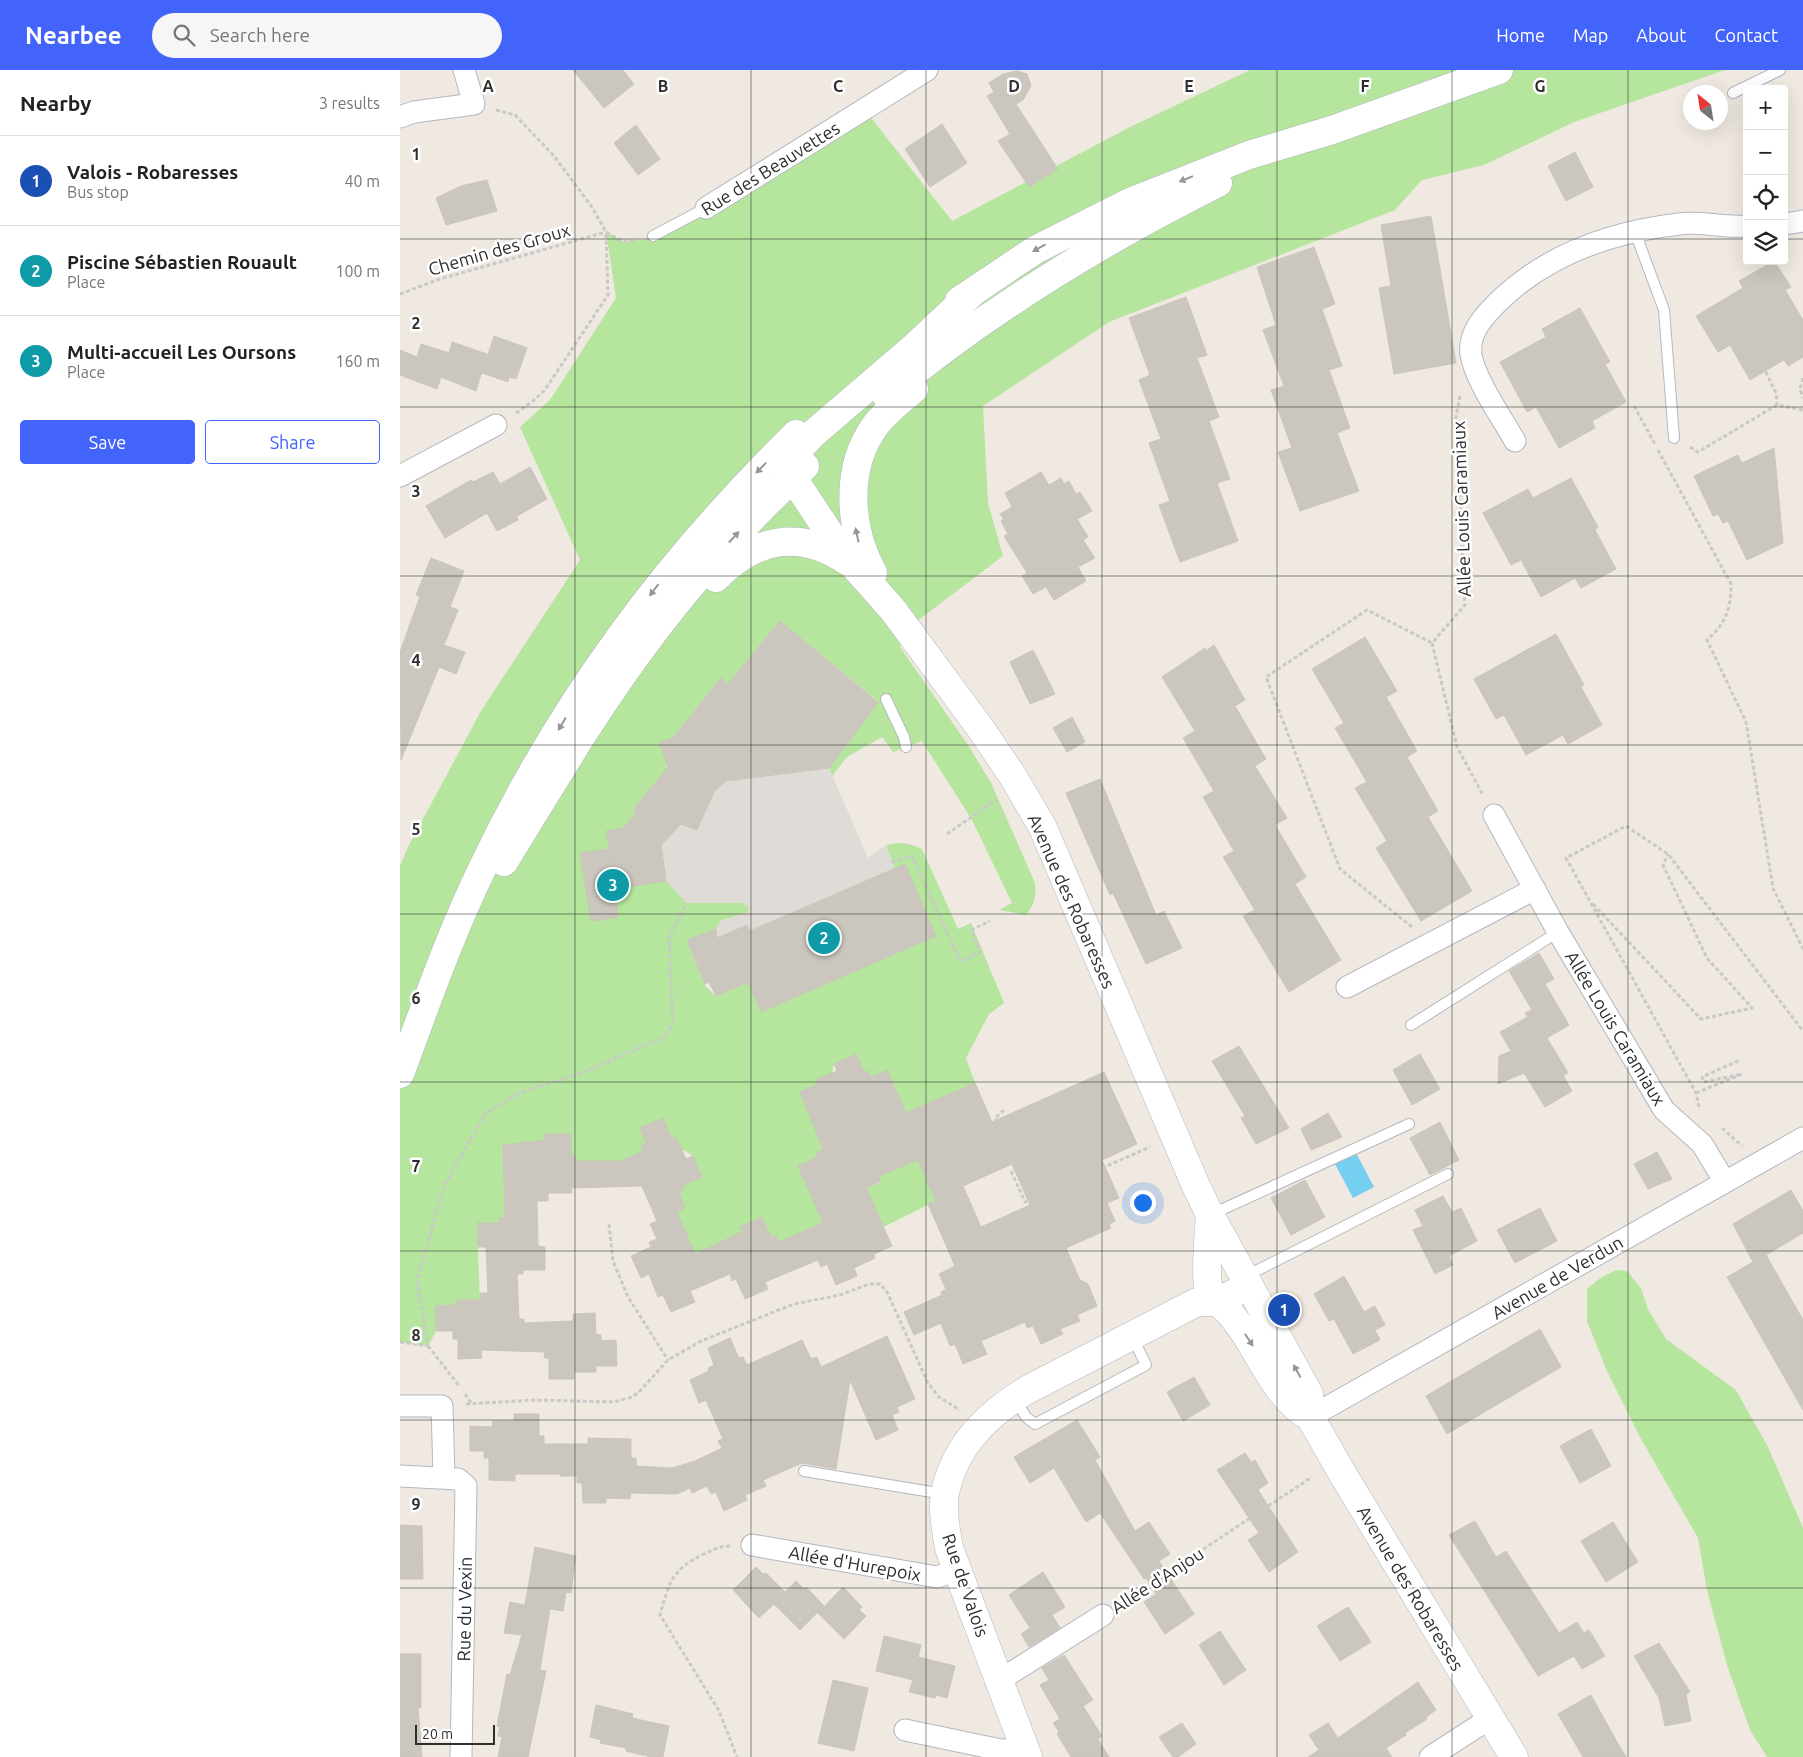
<!DOCTYPE html>
<html lang="en">
<head>
<meta charset="utf-8">
<style>
  body { margin:0; font-family:Ubuntu,sans-serif; background:#f6f6f6; color:#222 }
  .controls { position:absolute; right:15px; top:15px; display:grid; overflow:hidden; border-radius:5px; box-shadow:0 5px 20px #0002 }
  .controls button { width:45px; height:45px; display:grid; place-items:center; padding:0; border:0; border-bottom:1px solid #e0e0e0; background:#fff; color:#222; font:25px sans-serif }
  .compass { position:absolute; left:1283px; top:15px; width:45px; height:45px; border-radius:50%; background:#fff; box-shadow:0 5px 20px #0002; rotate:330deg }
  .scale { position:absolute; left:15px; bottom:12px; width:80px; box-sizing:border-box; padding-left:5px; border:2px solid #2e2e2e; border-top:0; font-size:14px; line-height:18px; white-space:nowrap; color:#2e2e2e; -webkit-text-stroke:4px #fff; paint-order:stroke }
  .you { position:absolute; left:742px; top:1132px; width:18px; height:18px; margin:-12px; border:4px solid #fff; border-radius:50%; background:#1a73e8; box-shadow:0 0 0 8px #1a73e833 }
  .badge { display:grid; place-items:center; width:32px; height:32px; border-radius:50%; background:#4264fb; color:#fff; font-size:16px; font-weight:700 }
  .pin { position:absolute; translate:-50% -50%; border:2px solid #fff; box-shadow:0 1px 5px #0006 }
  .list { margin:0; padding:0; list-style:none }
  h2 { display:flex; justify-content:space-between; align-items:center; height:65px; margin:0; padding:0 20px; font-size:21px }
  h2 small { font-size:16px; font-weight:400; color:#767676 }
  .list li { display:grid; grid-template-columns:32px 1fr auto; gap:15px; align-items:center; box-sizing:border-box; height:90px; padding:0 20px; border-top:1px solid #e0e0e0 }
  .list b { display:block; font-size:19px; white-space:nowrap }
  .list p { margin:0; font-size:16px; white-space:nowrap; color:#767676 }
  .list em { font-size:16px; font-style:normal; color:#767676 }
  .actions { display:flex; gap:10px; padding:15px 20px }
  .actions a { flex:1; padding:11px 0; border:1px solid #4264fb; border-radius:5px; text-align:center; font-size:18px; color:#4264fb }
  .actions .main { background:#4264fb; color:#fff }
  .icon { flex:none; width:28px; height:28px; fill:none; stroke:currentColor; stroke-width:2; stroke-linecap:round; stroke-linejoin:round }
  .map { position:relative; flex:none; width:1403px; height:1687px; overflow:hidden }
  header { display:flex; align-items:center; gap:30px; box-sizing:border-box; height:70px; padding:0 25px; background:#4264fb; color:#fff }
  header strong { font-size:24px }
  nav { display:flex; gap:28px; margin-inline-start:auto; font-size:18px }
  .search { width:350px; height:45px; background:#f6f6f6; display:flex; align-items:center; gap:12px; box-sizing:border-box; padding:0 18px; border-radius:28px; color:#767676; font-size:19px }
  main { display:flex }
  aside { flex:1; background:#fff }
  .map>svg:first-child { display:block }
</style>
</head>
<body>
<header>
<strong>Nearbee</strong>
<div class="search"><svg class="icon" aria-label="search" viewBox="0 0 24 24"><circle cx="10" cy="10" r="6"/><path d="M15 15l6 6"/></svg>Search here</div>
<nav><a>Home</a><a>Map</a><a>About</a><a>Contact</a></nav>
</header>
<main>
<aside>
<h2>Nearby<small>3 results</small></h2>
<ul class="list">
<li><span class="badge" style="background:#1a4fb4">1</span><div><b>Valois - Robaresses</b><p>Bus stop</p></div><em>40 m</em></li>
<li><span class="badge" style="background:#0f9aa8">2</span><div><b>Piscine Sébastien Rouault</b><p>Place</p></div><em>100 m</em></li>
<li><span class="badge" style="background:#0f9aa8">3</span><div><b>Multi-accueil Les Oursons</b><p>Place</p></div><em>160 m</em></li>
</ul>
<div class="actions"><a class="main">Save</a><a>Share</a></div>
</aside>
<div class="map">
<svg width="1403" height="1687" viewBox="0 0 1403 1687">
  <rect width="100%" height="100%" fill="#efe9e1"/>
  <path fill="#b6e59e" d="M850,0h475l-151,52 -90,43 -62,15 -27,30 -286,112 -126,84 5,97 15,53 -95,72 -8,19 70,101 21,35 44,100c1,14 0,21 -9,32l-27,-5 13,-7 -40,-83 -50,-79 -29,11 -11,-15 -35,20 -15,19 -3,-8 49,-67 -98,-80 -52,63 -8,-5 -48,61 -6,30 -28,35 48,98h57l7,5 -2,4 -27,9 -5,8 -29,12 19,46 10,9 32,-14 13,30 175,-76 -31,-71 -10,4 -9,-24c13,-3 24,-2 36,4l36,80 13,-6 33,80 -15,11 -23,44 9,25 -76,33 37,85 -53,26 -18,-38 16,-7 -2,-6 19,-8v-73l-11,-25 -16,7 -3,-6 -4,1 -8,-17 -22,9 -2,9 -14,6 1,4 -19,9 10,24 14,-5 16,23 -22,23 16,69 -41,19 -3,-8 -11,5 -4,-7 -4,2 -9,-20 -22,10 5,12 -39,17 -3,-6 -12,5 1,-8 -6,-14 -13,-20 12,-5 -6,-16 5,-3 -1,-4 19,-9 -9,-20 -9,-6 -2,1 -6,-13 -4,1 -9,-21 -23,10 6,16 -5,2 2,5 -31,14 -1,-4h-36v-5l-4,-1 -1,-21h-24v14l-7,-7 -35,4 1,73h-6l-1,5h-21l3,82 -7,-5h-15l-1,5 -19,1 -2,25 -8,15 -28,-4v-476l8,-19 73,-136 99,-151 -60,-133 30,-27 66,-102 -10,-66 16,9 22,-1 62,-32 159,-98 87,111 178,-94z
    M1216,1200l11,1 14,17 7,21 18,30 70,51 32,57 35,81v229h-36l-17,-27 -23,-65 -20,-75 -9,-52 -57,-99 -35,-70 -19,-48v-32l12,-10z"/>
  <path fill="#dfdcd8" d="M429,698l39,90 18,-13 9,24 -145,62 -3,-6 -31,14 -1,-8 6,-10 27,-9 1,-4 -6,-5h-56l-21,-22 -2,-12 -8,-19 24,-26 17,6 17,-38 12,-11z"/>
  <path fill="#75cff0" d="M956,1083l18,34 -21,11 -18,-34z"/>
  <path fill="#cbc7bf" stroke="#cbc5ba" fill-rule="evenodd" d="M173,0h50l11,14 -30,24z
    M617,1l10,3 4,12 -8,14 -7,4 42,65 -29,18 -31,-46 12,-7 -23,-38 7,-4 -5,-9 14,-9z
    M542,54l25,39 -37,24 -25,-38z
    M236,55l24,34 -22,16 -24,-32z
    M1175,82l18,35 -27,14 -18,-35z
    M87,110l10,31 -51,14 -10,-27 25,-12z
    M1031,146l25,147 -62,11 -15,-86 12,-2 -10,-61z
    M914,177l21,57 -13,5 20,57 -13,4 21,58 -13,5 22,58 -59,20 -22,-59 14,-4 -21,-58 13,-4 -21,-56 13,-5 -19,-58z
    M1374,191l17,26 -6,3 18,30v37l-15,9 -4,-6 -34,20 -20,-35 -12,7 -22,-36 47,-28 -4,-7z
    M786,227l21,58 -10,3 22,59 -10,4 21,58 -13,4 21,58 -58,21 -21,-57 11,-4 -21,-58 12,-4 -22,-59 11,-5 -21,-57z
    M1180,238l30,54 -5,2 21,38 -34,19 3,7 -36,20 -23,-41 -9,5 -27,-50 46,-25 -4,-8z
    M94,266l33,12 -11,31 -7,-2 -1,5 -26,-9z
    M52,272l35,12 -11,37 -35,-14 -4,12 -37,-14v-25l17,7 4,-13 28,9z
    M1374,378l9,95 -36,17 -19,-39 -5,2 -5,-9 -5,2 -19,-40 44,-21 4,8z
    M130,397l17,32 -30,17 1,4 -21,11 -10,-18 -42,25 -19,-32 45,-26 2,2 20,-10 7,12z
    M641,402l8,13 12,-7 3,6 5,-3 7,13 4,-2 12,19 -15,8 11,18 -5,3 12,18 -17,9 8,14 -32,19 -8,-13 -13,7 -11,-18 5,-3 -23,-37 4,-2 -7,-13 3,-2 -4,-5 12,-7 -7,-14z
    M1171,408l27,49 -3,3 21,39 -35,19 -6,-10 -34,19 -20,-37 -10,5 -28,-52 45,-24 5,9z
    M31,488l33,13 -14,36 8,3 -14,35 21,7 -9,22 -17,-7 -38,93 -1,-108 20,-56 -4,-1z
    M380,551l98,81 -49,66 -103,13 -12,11 -17,38 -16,-6 -20,21 5,36 -52,8 4,28 -27,4 -11,-68 29,-4 -3,-18 18,-3 10,-13 3,-10 31,-38 -9,-24 15,-6 47,-59 7,6z
    M1156,564l28,51 -3,2 21,38 -34,19 -5,-9 -37,20 -22,-40 -8,4 -22,-40z
    M965,567l32,54 -11,6 31,54 -10,6 31,54 -10,6 44,74 -51,30 -45,-73 11,-7 -32,-53 12,-6 -32,-54 9,-5 -32,-54z
    M814,575l31,55 -10,6 31,53 -11,7 32,52 -12,7 31,52 -11,7 46,76 -52,32 -46,-76 12,-6 -32,-53 11,-6 -31,-54 11,-6 -31,-53 12,-7 -33,-54 43,-29 1,3z
    M633,580l22,44 -25,10 -20,-42z
    M672,647l13,25 -18,10 -14,-24z
    M700,709l56,136 8,-4 18,37 -36,16 -33,-71 -3,2 -44,-102z
    M505,794l31,72 -175,76 -13,-30 -32,14 -7,-14 -4,2 -18,-44 29,-11 1,9 30,-13 3,6z
    M1139,883l15,26 -9,5 24,41 -22,13 21,35 -5,2 9,16 -27,16 -21,-34 -26,11 1,-28 12,-5 -11,-19 28,-15 -3,-4 7,-3 -23,-39z
    M839,976l50,82 -33,16 -15,-26 4,-2 -33,-55z
    M456,984l8,18 4,-1 3,6 16,-7 19,43 69,-30 17,39 112,-50 33,72 -35,16 17,38 -12,5 8,18 -6,3 2,4 -45,20 14,32 8,4 9,22 -20,9 3,6 -20,8 3,5 -22,10 -8,-18 -6,2 -2,-6 -44,19 6,13 -24,10 -8,-20 -5,2 -9,-23 -27,12 -10,-23 38,-17 -1,-3 5,-3 -7,-15 16,-8 -27,-62 8,-3 -18,-41 -39,16 2,5 -15,7 26,58 -18,8 1,4 -21,10 3,8 -21,9 -9,-21 -6,3 -3,-7 -53,22 3,7 -23,10 -9,-20 -4,2 -2,-7 -40,17 5,11 -24,10 -8,-17 -5,2 -9,-23 -8,4 -10,-22 20,-9 -2,-5 8,-3 -7,-15 7,-3 -15,-35 -71,2 1,5h-24v8h-11l1,45 7,1v23h-22v4h-6l2,45h5v4l49,-2v-7l22,-1 1,21 5,1v6l15,-1 1,26h-21v6h-22v7h-25v-21h-5l1,-6 -64,-2 1,8 -24,1v-20h-5v-8h-17v-25l21,-1v-5h23v-7h8l-2,-46h-8l-1,-24h21l1,-5h6l-2,-73 43,-5 -1,-6h26v21h4v6h46l22,-10 -2,-5 5,-2 -6,-16 23,-10 9,21 4,-2 10,22 7,-3 9,21 -19,8 1,4 -5,3 6,16 -8,4 18,42 47,-22 -2,-5 22,-10 9,20 4,-2 4,7 44,-19 -25,-57 20,-9 -2,-4 7,-4 -23,-57 19,-9 -2,-4 20,-8 -3,-7zM612,1094l18,41 -49,22 -18,-41z
    M1020,984l20,35 -28,16 -19,-35z
    M928,1043l14,24 -31,13 -10,-21z
    M1040,1052l19,38 -29,15 -20,-37z
    M1257,1082l15,27 -24,10 -14,-25z
    M905,1110l20,37 -34,18 -20,-37z
    M1391,1120l12,21v22l-37,22 37,65v90l-76,-133 26,-15 -20,-38z
    M1043,1126l9,16 9,-4 16,33 -28,15 4,9 -18,9 -22,-44 10,-4 -8,-16z
    M1140,1138l17,33 -42,22 -18,-33z
    M944,1206l20,36 11,-6 10,19 -10,5 5,10 -27,14 -19,-35 -5,2 -15,-27z
    M1140,1259l21,38 -114,67 -21,-38z
    M487,1266l28,63 -18,8 2,5 -7,3 6,15 -22,10 -26,-60 -14,89 -34,-6 -39,17 3,6 -21,9 2,5 -23,11 -8,-19 -5,2 -4,-8 -15,7 -2,-5 -13,6 -46,-1 -1,6 -24,-1v5h-23l-1,-20h-5v-7h-17v-2h-45v7l-26,-1v-22h-5v-7h-14v-25l22,1 1,-6h21v-7h25v22h5v8h44v-6l43,1v19h5v8l36,2 23,-7 27,-13 -4,-7 5,-2 -17,-39 -7,3 -9,-23 19,-9 -1,-3 6,-3 -6,-17 22,-10 9,20 4,-1 4,8 55,-25 9,19 6,-2 4,10z
    M794,1307l16,28 -27,16 -16,-29z
    M677,1350l23,37 -5,3 40,71 14,-9 21,32 -11,7 35,53 -29,20 -21,-32 12,-8 -10,-16 -2,1 -44,-66 -14,9 -32,-54 -24,15 -16,-26z
    M1191,1359l20,37 -31,17 -20,-37z
    M845,1383l6,9 4,-2 13,23 -10,7 40,62 -29,20 -21,-32 11,-7 -42,-63z
    M1075,1451l21,36 10,-6 53,82 18,-11 7,11 5,-3 16,26 -23,13 -8,-13 -36,20 -89,-141z
    M1213,1452l25,40 -32,20 -25,-41z
    M0,1455l22,1 1,53h-23z
    M135,1477l41,9 -5,37 -5,-1 -3,19 -13,-2 -10,61 6,1 -18,86h-30l4,-20 -4,-1 2,-9 -3,-1 10,-52 3,1 12,-40 -18,-2 6,-31 15,3z
    M356,1497l7,7 3,-1 19,19 11,-11 8,8 2,-2 18,19 -24,24 -26,-26 -15,14 -26,-28z
    M643,1502l22,35 -13,8 8,13 -31,19 -8,-13 9,-6 -21,-33z
    M443,1517l19,20 -3,3 7,6 -22,23 -26,-26z
    M948,1537l23,35 -31,19 -23,-35z
    M820,1561l26,39 -22,15 -25,-40z
    M484,1566l37,9 -3,12 37,9 -8,32 -11,-3 -1,3 -26,-6 4,-12 -37,-9z
    M1259,1573l31,49 -4,2 5,27 -26,5 -6,-28 -25,-42z
    M0,1584h21v54l-3,-1 4,50h-22z
    M664,1585l29,45 -10,6 19,30 -4,3 11,18h-38l-14,-23 2,-2 -6,-9 7,-4 -20,-34 9,-5 -7,-12z
    M433,1610l35,8 -14,63 -36,-8z
    M1018,1612l18,28 -10,7 1,2 -22,14 1,2 -20,13 6,9h-84l11,-7 -10,-15 19,-12 10,15z
    M1191,1625l26,47 9,15h-43l-25,-43z
    M196,1635l37,9 -1,4 37,8 -6,31h-12l-25,-6v-3l-26,-5 1,-3 -11,-3z
    M782,1653l14,21 -18,13h-5l-14,-20z"/>
  <g fill="none" stroke-linecap="round" stroke-linejoin="round">
    <defs>
      <path id="lane" d="M1333,23l47,-23
        M1235,162l29,78 10,128
        M253,166l53,-28
        M486,629l18,38 2,10
        M1011,955l147,-93
        M810,1145l199,-91
        M844,1207l204,-103
        M615,1329l11,18 9,7 111,-59 -14,-29
        M404,1401l140,23"/>
      <path id="street" d="M0,47l14,-5 60,-8 -10,-34
        M306,138l221,-138
        M1384,154l19,-3
        M1115,371c-13,-23 -41,-63 -44,-87 -3,-21 13,-38 27,-52 49,-48 113,-70 181,-78 22,-3 45,4 68,2
        M0,406l96,-51
        M1094,745l64,117 106,178 38,34 23,38
        M947,917l188,-98
        M0,1336h42l2,71
        M910,1347l493,-279
        M0,1406l58,3 8,7 -5,271
        M352,1475l185,32 20,-7
        M600,1610l103,-65
        M505,1660l96,20h26
        M1030,1687l59,-38"/>
      <path id="secondary" d="M573,222l-61,57 -98,84 -23,24 -3,10 5,11 37,56 24,32 39,44 88,119 33,49 29,50 153,358 14,29 99,179 1,23 35,61 169,279
        M559,231l76,-51 95,-48 119,-47 83,-25 167,-60
        M486,325c101,-84 214,-153 332,-212
        M473,503c-24,-44 -29,-104 2,-147 10,-14 26,-26 39,-37
        M316,508c39,-40 83,-49 131,-17
        M104,792c47,-76 92,-154 146,-225 46,-62 99,-118 155,-171
        M0,1004c26,-70 51,-142 84,-209 79,-165 182,-303 312,-431
        M810,1145c-1,15 -5,58 -2,70 4,14 20,24 28,36 25,32 38,76 74,96
        M628,1687l-79,-209c-3,-17 -7,-38 -4,-55 10,-48 42,-78 82,-103l170,-88h21l31,-17"/>
    </defs>
    <use href="#lane" stroke="#b4b7c1" stroke-width="12"/>
    <use href="#street" stroke="#b4b7c1" stroke-width="23"/>
    <use href="#secondary" stroke="#b4b7c1" stroke-width="29"/>
    <path stroke="#c9c9c9" stroke-width="3" stroke-dasharray="4 2.5" stroke-linecap="butt" d="M96,40l19,5 39,41 38,51 14,25 16,9h15
      M0,224l40,-15 166,-47
      M1360,290l16,33 1,12
      M1403,308l-3,11 3,9
      M1060,326l-4,21 9,188 -33,38 25,104 26,48
      M1234,336l21,38
      M116,343l17,-12 11,-10 64,-96 -2,-62
      M1290,377l8,5 79,-47 26,5
      M1258,380l73,134c0,25 -5,39 -24,56l39,82 27,166 30,61
      M547,764l49,-34
      M492,792l20,-6 48,105 20,-9 -9,-22 19,-9
      M1193,834l108,115 51,-11 -45,-50 -44,-93 5,-11
      M1012,857l-72,-58 -74,-192 101,-67 65,33
      M1296,1023l46,-19 -38,8 -2,-5 38,-17
      M1299,1037l-3,-14 -130,-235 60,-32 42,28 135,177
      M604,1040l-9,8 20,51 -4,2 14,31 23,-11
      M1322,1058l20,18
      M672,1111l78,-34
      M209,1154l4,37 15,36 40,63
      M0,1272l28,4 -11,-65 27,-95 41,-72 34,-21 65,-21 80,-35 9,-14 -4,-86 18,-34
      M28,1276l32,41
      M65,1324l7,10
      M66,1334l67,-4 81,2 18,-5 6,-4 30,-33 33,-19 93,-37 46,-9 29,-11h11l7,8 41,91 11,14 21,13
      M330,1476c-11,0 -17,4 -26,8 -32,15 -35,29 -44,61l59,96 18,46
      M722,1533l190,-126"/>
    <use href="#lane" stroke="#fff" stroke-width="10"/>
    <use href="#street" stroke="#fff" stroke-width="21"/>
    <use href="#secondary" stroke="#fff" stroke-width="28"/>
  </g>
  <defs><path id="oneway-solid" d="M-6-.8H1V-3.2L6.5 0L1 3.2V.8H-6Z" transform="scale(1.25)"/></defs>
  <g fill="#969696">
    <use href="#oneway-solid" transform="translate(786 109) rotate(158)"/>
    <use href="#oneway-solid" transform="translate(639 178) rotate(151)"/>
    <use href="#oneway-solid" transform="translate(361 398) rotate(134)"/>
    <use href="#oneway-solid" transform="translate(457 465) rotate(-102)"/>
    <use href="#oneway-solid" transform="translate(334 467) rotate(-47)"/>
    <use href="#oneway-solid" transform="translate(254 520) rotate(127)"/>
    <use href="#oneway-solid" transform="translate(162 654) rotate(121)"/>
    <use href="#oneway-solid" transform="translate(849 1270) rotate(57)"/>
    <use href="#oneway-solid" transform="translate(897 1301) rotate(-119)"/>
  </g>
  <path fill="none" stroke="#2e2e2e" stroke-width="1" stroke-opacity="0.55" d="M175,0v1687M351,0v1687M526,0v1687M702,0v1687M877,0v1687M1052,0v1687M1228,0v1687M0,169h1347M1384,169h19M0,337h1403M0,506h1403M0,675h1403M0,844h1403M0,1012h1403M0,1181h1403M0,1350h1403M0,1518h1403"/>
  <g text-anchor="middle" dominant-baseline="central" stroke-width="5" stroke-linejoin="round" paint-order="stroke">
    <g font-size="18" fill="#2e2e2e" stroke="#fff">
      <text transform="translate(370 98) rotate(-32)">Rue des Beauvettes</text>
      <text transform="translate(99 179) rotate(-16)">Chemin des Groux</text>
      <text transform="translate(1061 439) rotate(-92)">Allée Louis Caramiaux</text>
      <text transform="translate(672 831) rotate(66)">Avenue des Robaresses</text>
      <text transform="translate(1216 958) rotate(59)">Allée Louis Caramiaux</text>
      <text transform="translate(1157 1207) rotate(-30)">Avenue de Verdun</text>
      <text transform="translate(455 1493) rotate(10)">Allée d'Hurepoix</text>
      <text transform="translate(757 1510) rotate(-33)">Allée d'Anjou</text>
      <text transform="translate(566 1515) rotate(71)">Rue de Valois</text>
      <text transform="translate(1011 1518) rotate(59)">Avenue des Robaresses</text>
      <text transform="translate(64 1539) rotate(-89)">Rue du Vexin</text>
    </g>
  </g>
  <g font-size="16" text-anchor="middle" font-weight="bold" fill="#2e2e2e" stroke="#fff" stroke-width="5" stroke-linejoin="round" paint-order="stroke">
    <text x="88" y="22">A</text>
    <text x="263" y="22">B</text>
    <text x="438" y="22">C</text>
    <text x="614" y="22">D</text>
    <text x="789" y="22">E</text>
    <text x="965" y="22">F</text>
    <text x="1140" y="22">G</text>
    <text x="16" y="90">1</text>
    <text x="16" y="259">2</text>
    <text x="16" y="427">3</text>
    <text x="16" y="596">4</text>
    <text x="16" y="765">5</text>
    <text x="16" y="934">6</text>
    <text x="16" y="1102">7</text>
    <text x="16" y="1271">8</text>
    <text x="16" y="1440">9</text>
  </g>
</svg>
<div class="controls">
<button>+</button>
<button>−</button>
<button><svg class="icon" aria-label="locate" viewBox="0 0 24 24"><circle cx="12" cy="12" r="6"/><path d="M12 2v4M12 18v4M2 12h4M18 12h4"/></svg></button>
<button><svg class="icon" aria-label="layers" viewBox="0 0 24 24"><path d="M12 4l9 5-9 5-9-5zM3 14l9 5 9-5"/></svg></button>
</div>
<svg class="compass" viewBox="-18 -18 36 36"><path d="M0-13l5 13h-10z" fill="#e53935"/><path d="M0 13l5-13h-10z" fill="#767676"/></svg>
<div class="scale">20 m</div>
<div class="you"></div>
<div class="pin badge" style="left:884px;top:1240px;background:#1a4fb4">1</div>
<div class="pin badge" style="left:424px;top:868px;background:#0f9aa8">2</div>
<div class="pin badge" style="left:213px;top:815px;background:#0f9aa8">3</div>
</div>
</main>
</body>
</html>
